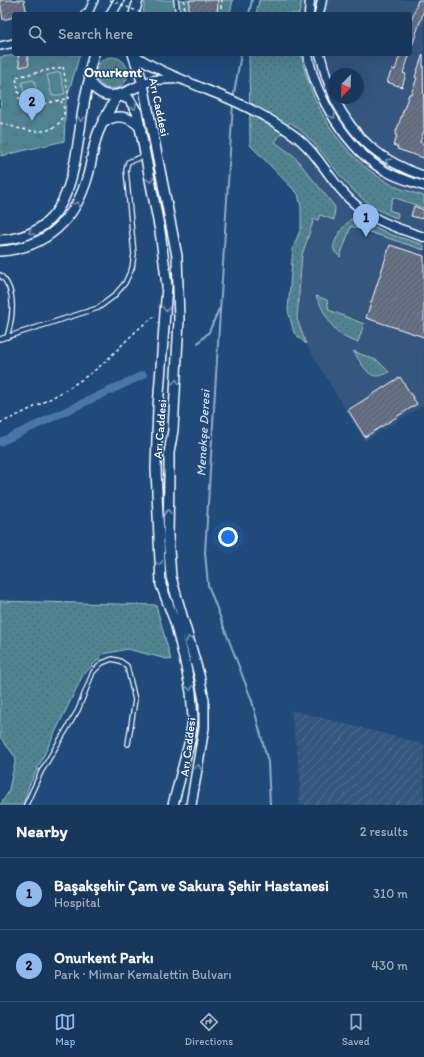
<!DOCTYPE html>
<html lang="en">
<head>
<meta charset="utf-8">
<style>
  body { margin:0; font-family:Itim,sans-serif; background:#203f62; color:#f1f3f6 }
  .compass { position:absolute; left:328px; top:68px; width:36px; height:36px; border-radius:50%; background:#17385c; box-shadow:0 4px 16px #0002; rotate:203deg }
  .you { position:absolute; left:228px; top:537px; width:14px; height:14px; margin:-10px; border:3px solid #fff; border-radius:50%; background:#1a73e8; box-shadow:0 0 0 6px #1a73e833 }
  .badge { display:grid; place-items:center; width:26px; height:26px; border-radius:50%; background:#90b9f0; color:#111; font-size:13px; font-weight:700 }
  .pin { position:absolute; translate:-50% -33px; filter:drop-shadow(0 1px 2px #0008) }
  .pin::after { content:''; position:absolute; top:21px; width:14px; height:12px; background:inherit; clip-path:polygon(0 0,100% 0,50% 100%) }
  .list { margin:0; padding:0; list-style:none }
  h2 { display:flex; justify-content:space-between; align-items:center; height:52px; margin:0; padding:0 16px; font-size:17px }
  h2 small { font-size:13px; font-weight:400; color:#9eacbb }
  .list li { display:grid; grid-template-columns:26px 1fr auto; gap:12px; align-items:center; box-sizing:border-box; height:72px; padding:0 16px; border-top:1px solid #365272 }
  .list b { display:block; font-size:15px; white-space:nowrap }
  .list p { margin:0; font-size:13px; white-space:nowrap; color:#9eacbb }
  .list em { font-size:13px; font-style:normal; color:#9eacbb }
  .icon { flex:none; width:22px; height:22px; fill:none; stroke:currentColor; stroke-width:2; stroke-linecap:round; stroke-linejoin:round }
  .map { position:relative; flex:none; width:424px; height:805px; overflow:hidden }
  .search { position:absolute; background:#17385c; box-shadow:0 4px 16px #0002; left:12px; right:12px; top:12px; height:44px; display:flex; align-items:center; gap:10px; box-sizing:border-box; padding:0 14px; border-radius:4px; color:#9eacbb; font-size:15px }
  .sheet { height:196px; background:#17385c }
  nav { display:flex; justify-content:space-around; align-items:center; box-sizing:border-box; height:56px; border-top:1px solid #365272; background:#17385c; font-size:11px; color:#9eacbb }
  nav a { display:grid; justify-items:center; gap:2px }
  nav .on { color:#90b9f0 }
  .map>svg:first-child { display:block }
</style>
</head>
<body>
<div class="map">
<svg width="424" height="805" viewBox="0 0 424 805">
  <defs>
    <pattern id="industrial-furrows" width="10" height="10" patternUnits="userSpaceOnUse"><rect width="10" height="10" fill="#35567e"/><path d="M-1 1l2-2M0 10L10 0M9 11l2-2" fill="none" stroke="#536f91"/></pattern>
    <pattern id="grass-dots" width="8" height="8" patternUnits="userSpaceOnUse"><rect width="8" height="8" fill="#4f8390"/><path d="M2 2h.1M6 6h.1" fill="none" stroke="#4e6a71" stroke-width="1.8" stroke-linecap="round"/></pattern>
    <pattern id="park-tufts" width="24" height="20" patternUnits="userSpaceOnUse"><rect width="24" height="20" fill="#4f8390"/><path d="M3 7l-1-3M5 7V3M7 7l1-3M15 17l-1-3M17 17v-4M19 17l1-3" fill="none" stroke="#4e6a71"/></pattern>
    <pattern id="building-hatch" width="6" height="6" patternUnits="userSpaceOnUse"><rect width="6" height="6" fill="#677187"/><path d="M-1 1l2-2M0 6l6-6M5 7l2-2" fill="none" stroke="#585d67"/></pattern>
  </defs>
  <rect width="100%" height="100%" fill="#1f4a7a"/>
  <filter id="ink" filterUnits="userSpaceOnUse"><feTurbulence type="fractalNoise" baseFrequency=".025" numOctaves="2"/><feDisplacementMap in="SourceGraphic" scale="8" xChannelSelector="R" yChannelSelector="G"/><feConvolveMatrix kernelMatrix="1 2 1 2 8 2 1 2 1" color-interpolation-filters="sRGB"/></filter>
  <g filter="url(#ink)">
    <path fill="#35567e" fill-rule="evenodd" d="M285,0h139v405l-60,36 -58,-97 -9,-25 5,-64 12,-36 -39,-77 1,-88h134v-40h-128zM334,74h24v24h-24z"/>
    <path fill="url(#industrial-furrows)" d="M291,710l133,34v61h-125l1,-30z"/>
    <path fill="url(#grass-dots)" stroke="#a7c1c8" d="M259,0h43l-3,14h-43z
      M249,54h52c9,50 40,102 86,128 11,7 25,10 37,14v12l-31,-11 -4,13 9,3 -1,5c-55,-19 -65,-67 -107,-96l-15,20 19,14 41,51 -1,13 -14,-5 -2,5 -4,-1 -12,36 -5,64 9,25 -12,-11 -6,-23 5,-62 8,-20v-21l-3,-13 -48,-49z
      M96 73a16 16 0 1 1 32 0a16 16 0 1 1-32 0Z
      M351,219l11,1 27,14 35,11v5l-73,-24 -11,31c-2,-2 -5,-4 -6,-7 -3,-8 11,-26 17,-31z
      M316,296l11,4 2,10 35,14 -6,18c-24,-4 -32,-26 -42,-46z
      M353,351l25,10 11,11c-20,12 -25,-6 -36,-21z
      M0,601l156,4 15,55 -44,-11 -23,5 -21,21 -54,111 -6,19h-23l8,-12 8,-35 -16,-21z"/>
    <path fill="url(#park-tufts)" stroke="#a7c1c8" d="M27,54h53l-14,47 -2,40 -63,15 -1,-99z"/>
    <path fill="#4f8390" stroke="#a7c1c8" d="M145,0h88l-3,14h-87z
      M60,72l5,22 -13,2 -5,-21z
      M34,80l4,19 -12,3 -4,-20z"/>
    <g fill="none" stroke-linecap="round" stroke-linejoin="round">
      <path stroke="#91adc8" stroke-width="2" d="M249,14l3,-14
        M233,99l8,-45
        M233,103l-28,449 3,33 44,116 16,61 2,43
        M198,343l11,-11 10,-23"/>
      <path stroke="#4877a4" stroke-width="8" d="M0,442l143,-67"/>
    </g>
    <path fill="url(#building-hatch)" stroke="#fff" d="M0,0h24l3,14h-13v3l-11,3z
      M190,0h28l-1,14 -29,-1z
      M418,0h6v10l-13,39 -1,-24z
      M27,54l2,11 -9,2 -2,-12z
      M400,54h10l-7,19 3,1 -4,13 -15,-5 5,-13 3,1z
      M423,54l1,77 -4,11 4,2v14l-27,-9 1,-2 -5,-2 4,-9 -2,-1 14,-41h2l6,-16 -2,-1z
      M414,206l10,4 -2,9 -11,-3z
      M390,245l34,11v81l-58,-19z
      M400,377l17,27 -52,33 -17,-27z"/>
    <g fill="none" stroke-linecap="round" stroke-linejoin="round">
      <defs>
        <path id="service" d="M176,0l2,14
          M0,275c17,14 13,43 7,62
          M0,339l98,-31 16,-12 11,-13 7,-15 2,-14 -8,-84 2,-8 16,-6
          M26,805l15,-33 37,-62 15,-38 9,-9 10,-4 8,2 7,5 8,34 -7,44"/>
        <path id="minor" d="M85,14l4,-3 5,-11
          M0,46l14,-3"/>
        <path id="tertiary" d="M309,14l1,-14
          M319,14l3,-14
          M133,54c23,16 49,25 74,36 29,11 58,25 84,43 22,15 33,37 50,57 22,27 51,37 83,47
          M308,54c6,41 41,98 79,118 11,6 24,10 37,14
          M320,54l6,22 8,21
          M143,84l10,-4 24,-1
          M334,98c21,42 47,63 90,78"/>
        <path id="secondary" d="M111,14l8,-14
          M134,14l4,-14
          M94,54c-4,14 -10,27 4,37 5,4 12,5 18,4 9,-1 19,-8 27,-11
          M133,54l10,30 34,172 2,64 -6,110 -4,23v24l-1,58 3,42 28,98 5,25v28l-13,77
          M118,95l11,4 8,13 23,119 7,55 -9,121 -2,61 5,117 14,37 10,40 6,30 2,26 -3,22 -17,65
          M103,123c13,-10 27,-7 38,5
          M0,240c86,-4 72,-101 89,-159
          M0,251c47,-3 76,-32 88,-76 4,-14 5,-29 10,-42 5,-13 13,-26 20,-38"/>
      </defs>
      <use href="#service" stroke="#fff" stroke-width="6"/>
      <use href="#minor" stroke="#fff" stroke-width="10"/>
      <use href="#tertiary" stroke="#fff" stroke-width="11"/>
      <use href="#secondary" stroke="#fff" stroke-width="12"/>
      <path stroke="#fff" stroke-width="1.5" stroke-dasharray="3 3" stroke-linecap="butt" d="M184,0l1,14
        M220,14l2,-14
        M63,67l6,31 -48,11 -5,-32z
        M0,123c22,6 51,18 64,-7v-8l-3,-7
        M0,423c32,-14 62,-29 91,-50 24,-17 40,-42 66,-58"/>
      <use href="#service" stroke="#1f4a7a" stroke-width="3.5"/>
      <use href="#minor" stroke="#1f4a7a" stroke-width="7"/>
      <use href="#tertiary" stroke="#1f4a7a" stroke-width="8"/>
      <use href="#secondary" stroke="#1f4a7a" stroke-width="9"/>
      <path stroke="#fff" stroke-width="1.5" stroke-dasharray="3 3" stroke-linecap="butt" d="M110,0l34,14"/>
    </g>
    <defs><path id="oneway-chevron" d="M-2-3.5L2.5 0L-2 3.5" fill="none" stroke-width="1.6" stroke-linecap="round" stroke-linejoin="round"/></defs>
    <g stroke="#7992af">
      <use href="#oneway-chevron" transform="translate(134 107) rotate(61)"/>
      <use href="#oneway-chevron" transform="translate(333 116) rotate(59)"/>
      <use href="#oneway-chevron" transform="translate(81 119) rotate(96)"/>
      <use href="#oneway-chevron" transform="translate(388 161) rotate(-148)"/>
      <use href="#oneway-chevron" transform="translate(150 180) rotate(79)"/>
      <use href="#oneway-chevron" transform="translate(77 204) rotate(-58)"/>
      <use href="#oneway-chevron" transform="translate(31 232) rotate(155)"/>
      <use href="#oneway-chevron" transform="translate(166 309) rotate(93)"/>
      <use href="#oneway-chevron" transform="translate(176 382) rotate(-87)"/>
      <use href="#oneway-chevron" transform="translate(168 512) rotate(-89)"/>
      <use href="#oneway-chevron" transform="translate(159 563) rotate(86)"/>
      <use href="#oneway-chevron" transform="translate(189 639) rotate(-105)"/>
      <use href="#oneway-chevron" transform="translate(190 688) rotate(81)"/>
      <use href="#oneway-chevron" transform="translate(198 767) rotate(-80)"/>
    </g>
  </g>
  <g text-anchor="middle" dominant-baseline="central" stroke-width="3" stroke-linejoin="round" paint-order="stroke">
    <g font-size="12" fill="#fff" stroke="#1f4a7a">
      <text transform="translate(159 107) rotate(78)">Arı Caddesi</text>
      <text transform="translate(160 429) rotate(-85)">Arı Caddesi</text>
      <text transform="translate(188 747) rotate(-83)">Arı Caddesi</text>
    </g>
    <g font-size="13" font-style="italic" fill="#d1dde8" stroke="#1f4a7a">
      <text transform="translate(203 433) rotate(-87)">Menekşe Deresi</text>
    </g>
    <g font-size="14" font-weight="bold" fill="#fff" stroke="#1f4a7a">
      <text x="113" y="72">Onurkent</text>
    </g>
  </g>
</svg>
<svg class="compass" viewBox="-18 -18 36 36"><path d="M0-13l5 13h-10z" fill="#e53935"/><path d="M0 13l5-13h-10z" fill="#9eacbb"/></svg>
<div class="you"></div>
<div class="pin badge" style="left:366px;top:237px">1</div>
<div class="pin badge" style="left:32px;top:121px">2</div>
<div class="search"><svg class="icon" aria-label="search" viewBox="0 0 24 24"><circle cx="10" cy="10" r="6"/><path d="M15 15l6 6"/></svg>Search here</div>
</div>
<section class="sheet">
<h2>Nearby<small>2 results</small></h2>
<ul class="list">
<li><span class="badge">1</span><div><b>Başakşehir Çam ve Sakura Şehir Hastanesi</b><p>Hospital</p></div><em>310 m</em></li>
<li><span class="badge">2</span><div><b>Onurkent Parkı</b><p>Park · Mimar Kemalettin Bulvarı</p></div><em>430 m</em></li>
</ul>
</section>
<nav>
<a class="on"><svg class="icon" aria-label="map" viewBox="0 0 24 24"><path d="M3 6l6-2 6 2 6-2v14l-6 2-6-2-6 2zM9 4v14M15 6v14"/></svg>Map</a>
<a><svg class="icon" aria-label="directions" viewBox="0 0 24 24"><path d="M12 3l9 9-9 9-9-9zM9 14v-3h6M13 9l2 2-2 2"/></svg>Directions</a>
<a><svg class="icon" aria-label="saved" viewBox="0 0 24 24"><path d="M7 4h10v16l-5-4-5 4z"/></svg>Saved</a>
</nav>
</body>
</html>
